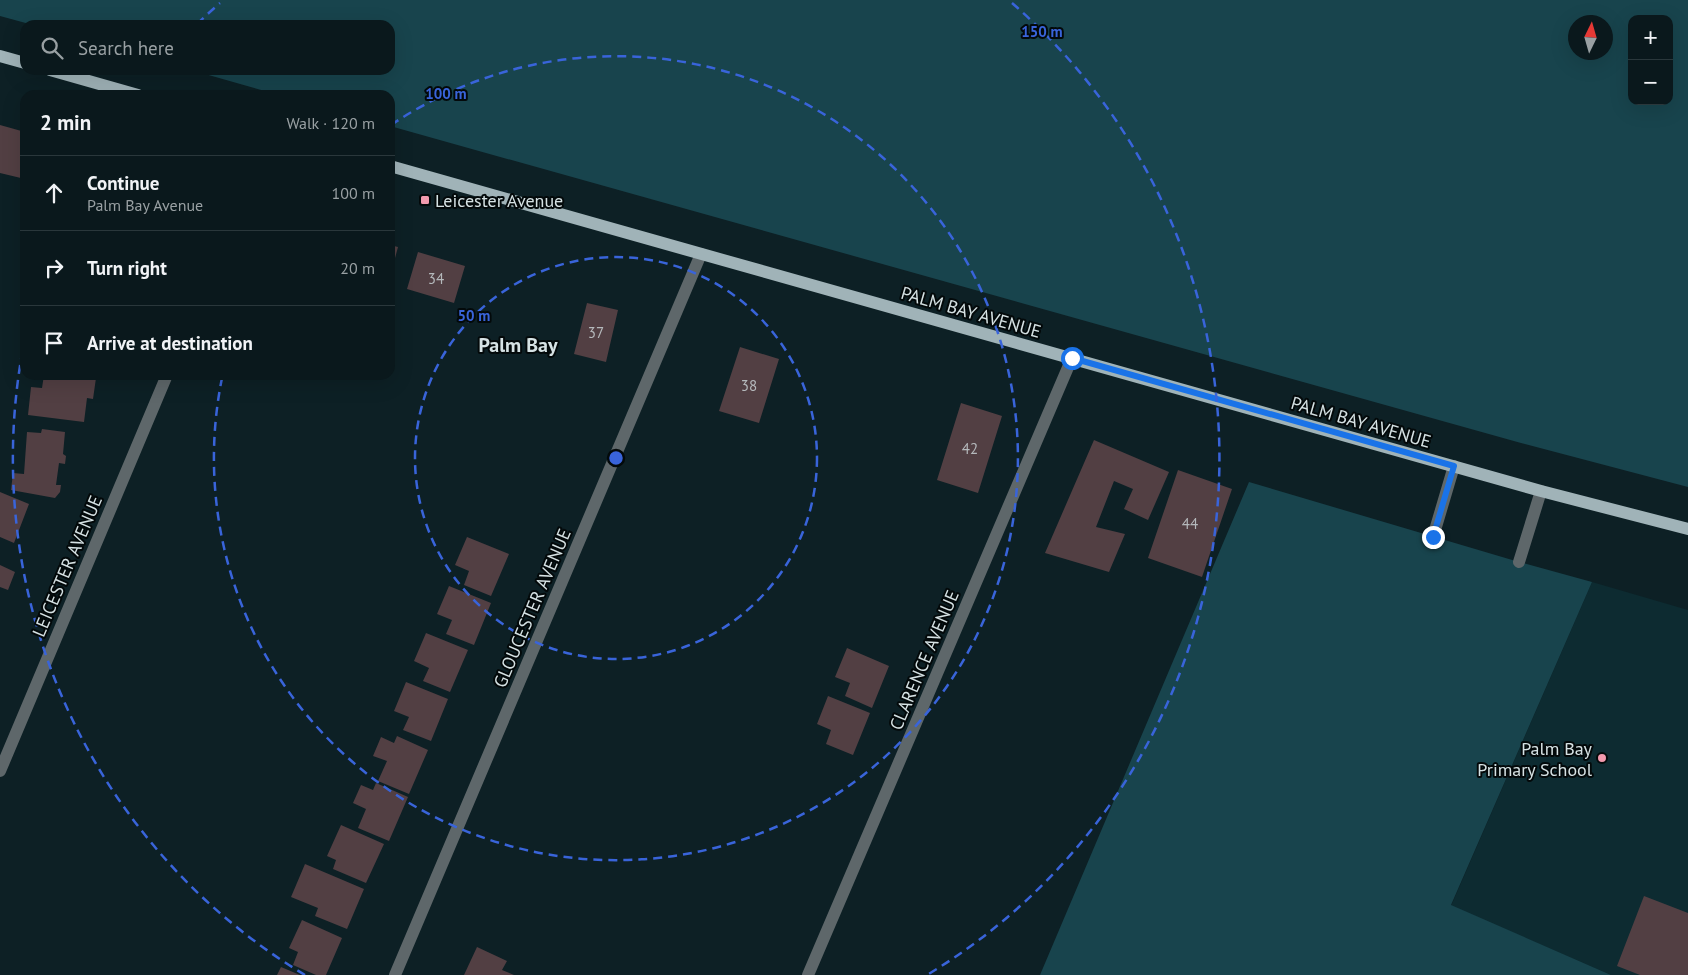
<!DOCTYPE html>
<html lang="en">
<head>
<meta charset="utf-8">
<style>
  body { margin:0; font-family:"PT Sans",sans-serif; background:#182529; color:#f1f3f6 }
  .controls { position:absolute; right:15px; top:15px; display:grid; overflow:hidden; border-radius:10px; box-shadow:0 5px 20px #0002 }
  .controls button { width:45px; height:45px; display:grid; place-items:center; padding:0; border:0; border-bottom:1px solid #2a373b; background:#0a181c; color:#f1f3f6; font:25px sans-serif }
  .compass { position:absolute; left:1568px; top:15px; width:45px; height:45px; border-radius:50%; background:#0a181c; box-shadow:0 5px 20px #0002; rotate:5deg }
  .stop { position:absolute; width:15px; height:15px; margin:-11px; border:4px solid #1a73e8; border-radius:50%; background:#fff }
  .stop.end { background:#1a73e8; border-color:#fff; box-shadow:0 1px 5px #0008 }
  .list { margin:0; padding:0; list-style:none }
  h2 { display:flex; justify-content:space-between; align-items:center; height:65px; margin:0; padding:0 20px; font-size:21px }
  h2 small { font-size:16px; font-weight:400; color:#99a0a3 }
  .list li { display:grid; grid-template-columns:32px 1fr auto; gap:15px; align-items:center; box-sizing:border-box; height:75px; padding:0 20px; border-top:1px solid #2a373b }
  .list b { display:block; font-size:19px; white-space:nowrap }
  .list p { margin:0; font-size:16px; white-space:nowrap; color:#99a0a3 }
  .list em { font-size:16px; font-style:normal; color:#99a0a3 }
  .icon { flex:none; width:28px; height:28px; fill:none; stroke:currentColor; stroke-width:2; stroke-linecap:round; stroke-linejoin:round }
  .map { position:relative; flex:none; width:1688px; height:975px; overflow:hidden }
  .search { position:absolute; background:#0a181c; box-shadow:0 5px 20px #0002; left:20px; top:20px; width:375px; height:55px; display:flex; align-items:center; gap:12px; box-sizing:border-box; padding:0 18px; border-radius:15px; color:#99a0a3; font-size:19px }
  .panel { position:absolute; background:#0a181c; box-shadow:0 5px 20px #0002; left:20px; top:90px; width:375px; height:290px; border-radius:15px }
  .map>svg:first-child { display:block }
</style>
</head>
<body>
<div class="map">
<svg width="1688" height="975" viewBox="0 0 1688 975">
  <rect width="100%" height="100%" fill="#0d2025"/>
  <path fill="#0d2b31" d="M1592,582l96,28v365h-77l-160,-69z"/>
  <path fill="#18444d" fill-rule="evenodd" d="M0,0h1688v487l-167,-44 -1131,-317v-31h-111l-88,-25h199v-45h-357l-33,-9zM1632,19h37v82h-37zM1576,22h30v30h-30z
    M1249,482l270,80 73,20 -141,323 160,70h-571z"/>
  <path fill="#523f43" d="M0,125l25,7v47l-25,-6z
    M390,245l8,2 -7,26h-1z
    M418,252l47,14 -11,37 -47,-14z
    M587,303l31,7 -12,52 -32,-8z
    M740,347l39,12 -20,64 -40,-12z
    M44,375l52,3 -3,21 -6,-1 -3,24 -56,-7 3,-28 11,1z
    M961,403l41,13 -24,77 -41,-13z
    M42,429l23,3 -2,22 3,2 -1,8 -6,-1 -3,22h5l-1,7 -5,6 -44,-8 2,-17 11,1 3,-42 14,1z
    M1094,440l75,32 -21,48 -24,-11 9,-20 -19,-8 -18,46 29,7 -16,38 -64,-19z
    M1178,470l54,19 -30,88 -54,-19z
    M0,492l29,12 -15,39 -14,-6z
    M467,537l42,17 -18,42 -27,-11 5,-14 -14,-6z
    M0,565l15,7 -7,18 -8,-3z
    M449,586l42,17 -17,42 -28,-11 6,-14 -15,-6z
    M426,633l42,17 -18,42 -27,-11 6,-13 -15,-7z
    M847,648l42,18 -17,42 -27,-12 5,-13 -15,-6z
    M406,682l42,17 -17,42 -28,-11 6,-13 -15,-6z
    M828,696l42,17 -17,42 -27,-11 5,-14 -14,-6z
    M397,736l31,14 -19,44 -31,-13 9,-20 -14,-5 8,-19 13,6z
    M376,783l32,14 -19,44 -31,-13 8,-19 -13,-6 8,-18 12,5z
    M341,825l43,19 -18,39 -33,-14 3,-9 -9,-4z
    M305,864l59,25 -17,40 -32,-13 3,-8 -27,-11z
    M1644,896l44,17v62h-48l-23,-9z
    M302,920l40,18 -16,37h-10l-23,-10 5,-13 -9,-4z
    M477,947l30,14 -5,9 12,5h-50z
    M281,967l19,8h-23z"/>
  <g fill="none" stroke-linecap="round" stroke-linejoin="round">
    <path stroke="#5e676a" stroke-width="12" d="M1433,537l21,-71
      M1519,562l22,-71
      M0,771l167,-396
      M395,975l306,-721
      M808,975l264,-617"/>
    <path stroke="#a0b3b8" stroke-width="12" d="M0,56l25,7
      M50,70l88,25
      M390,166l1151,325 147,38"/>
  </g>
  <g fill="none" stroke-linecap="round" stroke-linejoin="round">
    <path stroke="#1a73e8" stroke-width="6" d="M1072,358l382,108 -21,71"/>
  </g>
  <g fill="none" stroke="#3964da" stroke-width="2.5" stroke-dasharray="9 6">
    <circle cx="616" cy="458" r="201"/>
    <path d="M391 125A402 402 0 1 1 222 378"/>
    <path d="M305 975A603 603 0 0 1 24 343M197 24A603 603 0 0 1 220 3M1012 3A603 603 0 0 1 927 975"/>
  </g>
  <g fill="#f29aae" stroke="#03090a" stroke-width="2">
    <rect x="420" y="195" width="10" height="10" rx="2.5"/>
    <circle cx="1602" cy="758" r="5"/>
  </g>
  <g text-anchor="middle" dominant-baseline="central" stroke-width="4" stroke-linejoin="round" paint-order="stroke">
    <g font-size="15" fill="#b5b9bc">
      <text x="436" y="278">34</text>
      <text x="596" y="332">37</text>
      <text x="749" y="385">38</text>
      <text x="970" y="448">42</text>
      <text x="1190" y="523">44</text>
    </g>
    <g font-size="18" fill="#d6e2e4" stroke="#03090a" text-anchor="start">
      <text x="435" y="200">Leicester Avenue</text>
      <text x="1592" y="748" text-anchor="end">Palm Bay<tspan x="1592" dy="21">Primary School</tspan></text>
    </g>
    <g font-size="18" fill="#d6e2e4" stroke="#03090a">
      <text transform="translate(971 312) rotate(16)">PALM BAY AVENUE</text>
      <text transform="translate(1361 422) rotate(16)">PALM BAY AVENUE</text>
      <text transform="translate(67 566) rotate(-67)">LEICESTER AVENUE</text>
      <text transform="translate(532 608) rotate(-67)">GLOUCESTER AVENUE</text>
      <text transform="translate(924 660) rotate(-67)">CLARENCE AVENUE</text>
    </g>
    <g font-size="20" font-weight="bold" fill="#d6e2e4" stroke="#03090a">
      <text x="518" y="345">Palm Bay</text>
    </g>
  </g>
  <circle cx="616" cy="458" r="8" fill="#3964da" stroke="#03090a" stroke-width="2.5"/>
  <g font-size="15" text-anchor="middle" font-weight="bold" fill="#3964da" stroke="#03090a" stroke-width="4" stroke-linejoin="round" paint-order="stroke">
    <text x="1042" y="37">150 m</text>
    <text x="446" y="99">100 m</text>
    <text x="474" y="321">50 m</text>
  </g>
</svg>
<div class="controls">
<button>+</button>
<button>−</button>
</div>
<svg class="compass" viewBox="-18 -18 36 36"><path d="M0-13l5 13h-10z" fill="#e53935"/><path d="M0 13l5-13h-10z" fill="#99a0a3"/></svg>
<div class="stop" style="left:1072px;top:358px"></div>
<div class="stop end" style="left:1433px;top:537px"></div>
<div class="search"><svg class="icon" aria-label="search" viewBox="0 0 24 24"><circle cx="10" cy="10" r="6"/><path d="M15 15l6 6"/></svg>Search here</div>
<section class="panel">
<h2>2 min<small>Walk · 120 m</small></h2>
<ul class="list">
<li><svg class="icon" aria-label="ahead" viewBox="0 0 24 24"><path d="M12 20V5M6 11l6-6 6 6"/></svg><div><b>Continue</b><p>Palm Bay Avenue</p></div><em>100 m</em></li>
<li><svg class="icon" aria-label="right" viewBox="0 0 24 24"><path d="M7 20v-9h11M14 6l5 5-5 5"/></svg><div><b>Turn right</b></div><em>20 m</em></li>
<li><svg class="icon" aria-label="arrive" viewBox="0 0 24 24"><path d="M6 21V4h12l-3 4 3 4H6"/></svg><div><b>Arrive at destination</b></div></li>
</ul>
</section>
</div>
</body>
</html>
